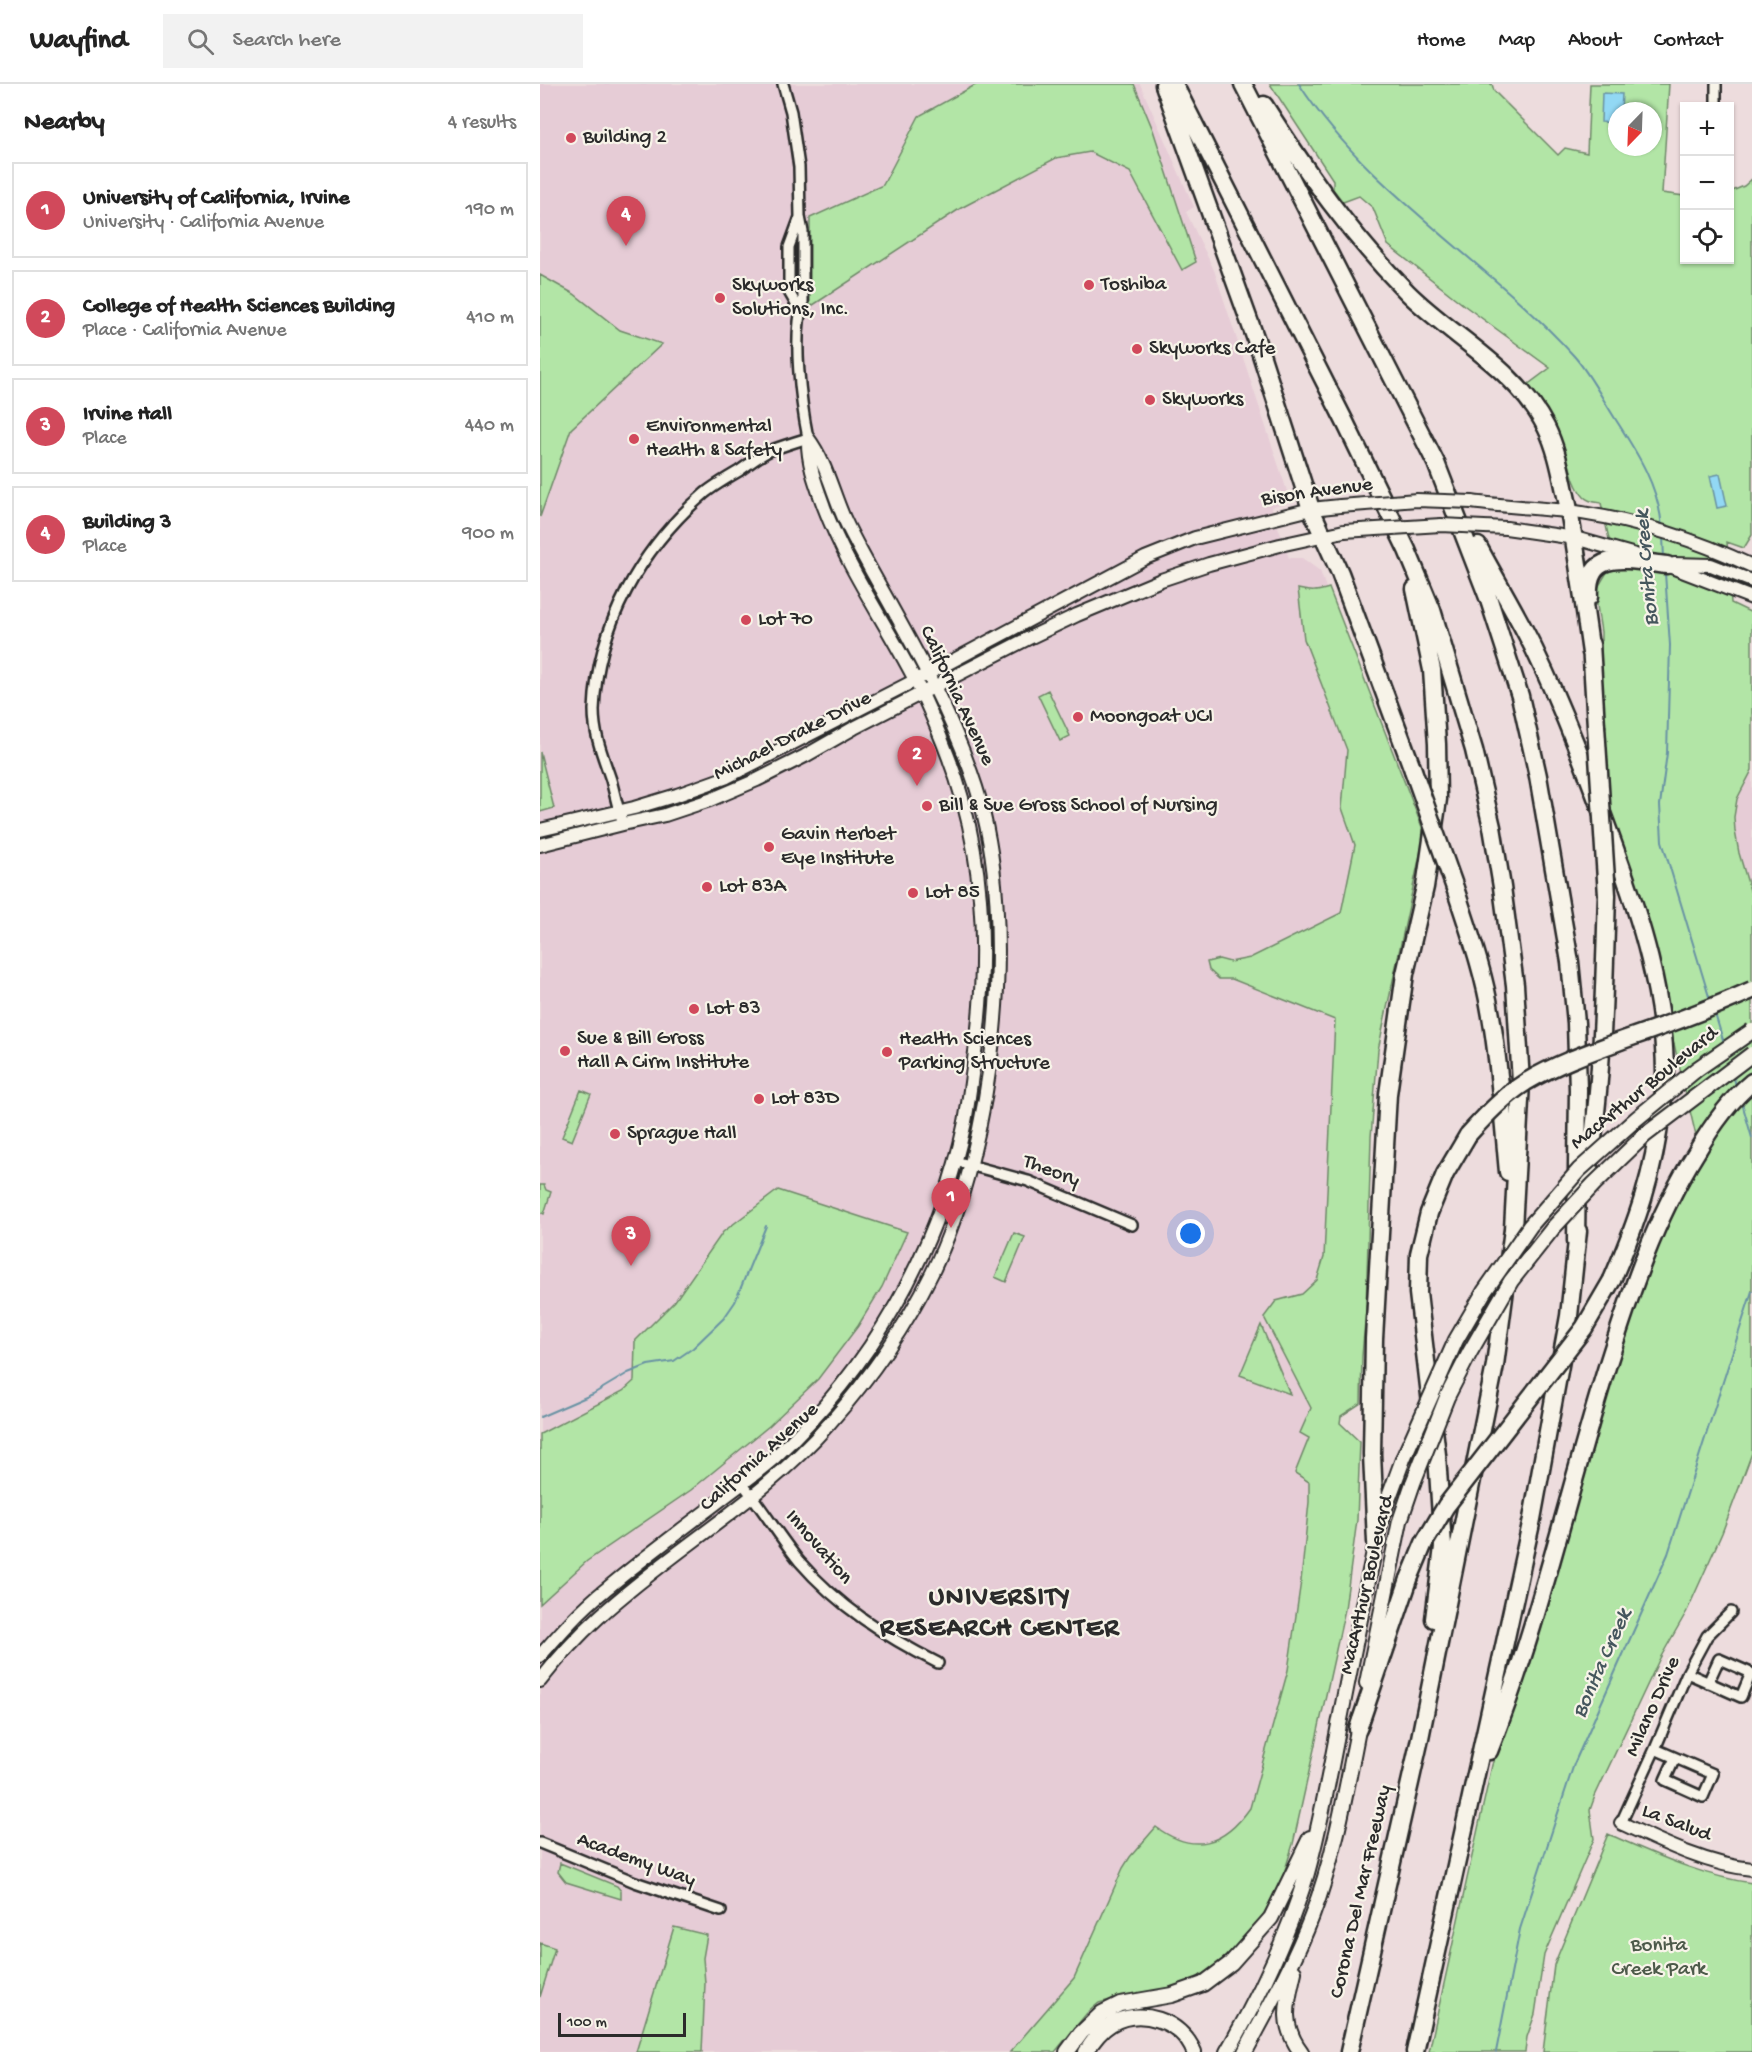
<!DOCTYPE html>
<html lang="en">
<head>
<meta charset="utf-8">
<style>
  body { margin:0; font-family:"Gochi Hand",sans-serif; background:#f2f2f2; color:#222 }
  .controls { position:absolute; right:18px; top:18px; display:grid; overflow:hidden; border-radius:0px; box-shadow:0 2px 4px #0004 }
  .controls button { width:54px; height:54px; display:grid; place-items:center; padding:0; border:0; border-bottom:2px solid #e0e0e0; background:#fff; color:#222; font:30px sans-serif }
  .compass { position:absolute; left:1068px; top:18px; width:54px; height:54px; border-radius:50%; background:#fff; box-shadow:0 2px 4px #0004; rotate:203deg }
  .scale { position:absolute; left:18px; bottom:15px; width:128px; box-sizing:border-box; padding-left:6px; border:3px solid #2b2b2b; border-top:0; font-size:16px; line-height:21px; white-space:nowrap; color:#2b2b2b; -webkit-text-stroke:4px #f7f3e8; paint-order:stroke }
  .you { position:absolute; left:651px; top:1150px; width:21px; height:21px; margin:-15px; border:4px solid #fff; border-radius:50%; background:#1a73e8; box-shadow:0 0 0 9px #1a73e833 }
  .badge { display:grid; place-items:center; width:39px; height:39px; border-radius:50%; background:#d1495b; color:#fff; font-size:20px; font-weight:700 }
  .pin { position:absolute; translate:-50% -50px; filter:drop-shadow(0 2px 3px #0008) }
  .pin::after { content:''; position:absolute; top:32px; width:21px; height:18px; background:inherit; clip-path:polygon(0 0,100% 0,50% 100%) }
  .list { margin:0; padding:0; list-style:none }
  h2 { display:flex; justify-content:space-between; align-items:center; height:78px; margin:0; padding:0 24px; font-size:26px }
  h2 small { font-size:20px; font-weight:400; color:#767676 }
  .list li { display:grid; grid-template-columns:39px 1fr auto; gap:18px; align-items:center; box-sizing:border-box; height:96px; margin:0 12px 12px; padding:0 12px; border:2px solid #e0e0e0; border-radius:0px }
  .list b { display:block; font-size:22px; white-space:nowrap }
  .list p { margin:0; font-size:20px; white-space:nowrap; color:#767676 }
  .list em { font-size:20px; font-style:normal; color:#767676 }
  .icon { flex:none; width:33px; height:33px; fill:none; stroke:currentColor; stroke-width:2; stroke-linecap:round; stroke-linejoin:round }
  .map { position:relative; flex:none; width:1212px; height:1968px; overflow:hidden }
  header { display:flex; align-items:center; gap:36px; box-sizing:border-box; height:84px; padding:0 30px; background:#fff; border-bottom:2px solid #e0e0e0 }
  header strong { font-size:28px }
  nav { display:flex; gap:33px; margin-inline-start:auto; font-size:21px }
  .search { width:420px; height:54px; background:#f2f2f2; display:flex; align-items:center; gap:15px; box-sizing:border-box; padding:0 21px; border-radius:0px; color:#767676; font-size:22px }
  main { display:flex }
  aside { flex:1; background:#fff }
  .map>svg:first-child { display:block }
</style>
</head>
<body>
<header>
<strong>Wayfind</strong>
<div class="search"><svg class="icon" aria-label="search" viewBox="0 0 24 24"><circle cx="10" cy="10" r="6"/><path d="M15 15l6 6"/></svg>Search here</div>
<nav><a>Home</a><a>Map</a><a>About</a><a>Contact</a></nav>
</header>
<main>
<aside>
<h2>Nearby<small>4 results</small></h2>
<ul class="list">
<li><span class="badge">1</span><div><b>University of California, Irvine</b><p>University · California Avenue</p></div><em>190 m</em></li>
<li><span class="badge">2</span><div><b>College of Health Sciences Building</b><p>Place · California Avenue</p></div><em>410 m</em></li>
<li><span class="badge">3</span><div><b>Irvine Hall</b><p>Place</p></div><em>440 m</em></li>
<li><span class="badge">4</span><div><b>Building 3</b><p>Place</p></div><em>900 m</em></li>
</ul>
</aside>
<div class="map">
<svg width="1212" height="1968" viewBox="0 0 1212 1968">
  <rect width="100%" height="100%" fill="#eddcdd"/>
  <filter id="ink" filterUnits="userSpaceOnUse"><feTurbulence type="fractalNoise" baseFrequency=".0167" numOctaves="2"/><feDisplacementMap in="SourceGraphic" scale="12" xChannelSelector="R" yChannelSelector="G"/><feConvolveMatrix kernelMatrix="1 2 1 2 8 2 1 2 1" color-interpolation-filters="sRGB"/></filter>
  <g filter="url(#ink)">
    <path fill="#e6ccd6" d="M0,0h600l54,123 -8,5 28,58 73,221 -7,13 -9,3 18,51h13l18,13 67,187 -17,296 -28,358 -43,374 -199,215 -13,10 -35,41h-512z
      M1212,686v127l-13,-44 -4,-22 -1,-15 3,-17z"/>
    <path fill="#b2e5a6" stroke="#6e8868" stroke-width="1.5" fill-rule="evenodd" d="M437,0h157l19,46 43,132 -14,8 -52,-98 -40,-20 -34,6 -95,50 -151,99v-89l73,-33 36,-69z
      M730,0h222l2,7 64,64 7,-7 22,5 3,-69h79l-7,109 22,3v64h46v-68l14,-6 8,-7v356l-8,13 -17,-6 4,61 21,10v157l-15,29 -3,18 1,14 4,22 13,44v85l-2,1 2,5v465l-30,80 -35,78 -28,49 -64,136 -5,14 4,29 -50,116 -9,59 -8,23 -2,15h-96l63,-287 143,-462c19,-50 39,-96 67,-142l-38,-159 -57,-199 -6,-74v-97l-6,-40 14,-23 6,-3 -14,-63c-6,-1 -12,-1 -17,-6 -13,-14 -14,-36 -21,-52 -10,-21 -24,-40 -37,-59l24,-18 -85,-62 -77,-61 -15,-37 -14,-12 -16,6 -10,-13v-9zM1077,27h36v36h-36z
      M0,191l34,19 46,36 42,14 -91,85 -31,88z
      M789,504l93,239 1,14 -45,209 -7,87 -5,173 -4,46 -1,47 -20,13 -1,7 20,19 -3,78 -12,89 -52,235 -9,29 -12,27 -12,20 -14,17 -31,29 -20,13 -16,7 -14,4 -36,5 -30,8 -12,10 -32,39h-45l64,-74 49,-110 7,-11 26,-30c38,28 68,18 94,-19l38,-138 13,-89 8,-79v-20l-14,-9 14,-35 -9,-5 11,-25 -47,-91 12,-16 26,-7 15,-14 7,-23 11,-237 -103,-41h-13l-10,-9 -2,-8 12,-3 11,3 20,-4 91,-45 14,-68 -13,-37 5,-58 -43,-111 -6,-50c12,3 19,3 31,-1z
      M508,606l22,46 -10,5 -22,-46z
      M0,668l14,56 -14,4z
      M41,1006l10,4 -19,47 -10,-4z
      M0,1101h4l2,5 5,2 -7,22 -4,-2z
      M238,1106l129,42 -25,55 -24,39 -40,53 -49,47 -78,64 -104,71 -47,43v-170l83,-43 11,-10 1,-40 40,-40 48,-69z
      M474,1149l11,4 -19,45 -11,-5z
      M721,1241l29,69 -50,-19z
      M1068,1750c47,20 93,42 144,49v169h-209l11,-87z
      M20,1779l57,23 4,5v8l-55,-17 -8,-10z
      M134,1843l33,8 -4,23 2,25 -3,69h-66z
      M0,1859l15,5 -15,49z"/>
    <path fill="#92d8f4" stroke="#6993a4" stroke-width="1.5" d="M1062,9l20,1 -1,17h-4v12l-16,-1z
      M1180,390l7,32 -10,2 -7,-32z"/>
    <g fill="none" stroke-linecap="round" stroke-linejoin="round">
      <path stroke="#6993a4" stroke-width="2" d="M759,0c71,110 188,176 275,272 16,18 29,44 42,64 22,34 43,67 46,108
        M1123,453l1,21
        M1125,489l5,72 -3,108 -7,52 2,36 48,159
        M1175,930l9,29
        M1193,990l3,12
        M1202,1019l10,35
        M0,1333l53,-23 35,-21 20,-8 26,-4 19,-13 31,-30 11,-16 31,-76
        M956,1968l24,-123 54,-165 94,-210 84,-263"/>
      <defs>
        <path id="street" d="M1176,0v22
          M260,227l-11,-19v-45l11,-30
          M83,740c-5,-15 -8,-29 -12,-44 -8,-24 -17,-44 -17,-70 3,-85 47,-162 111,-217 10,-8 22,-15 34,-22 10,-7 20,-15 30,-20 13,-5 26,-9 39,-13 -7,-35 -16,-102 -5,-136v-70l-3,-15 -1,-50 -8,-55 -8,-28
          M415,1077l73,20 104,44
          M202,1399c20,25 37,53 57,78 39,45 87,76 139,102
          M1147,1589l54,24 10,-24 -32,-14 -11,24
          M1115,1665l58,25 -10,23 -38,-17 10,-22
          M1081,1739l34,-74 32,-76 20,-37 24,-24
          M0,1759l95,39 86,29"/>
        <path id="secondary" d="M932,418c36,5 73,6 110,11 58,9 117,28 170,53
          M966,444l69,10 64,18
          M1121,479l91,35
          M1134,480l37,1 41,16
          M0,746l94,-22 43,-13 50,-18 214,-110 204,-109 50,-20 116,-29 29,-3
          M0,761l83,-21 42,-9 45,-15 47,-20 48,-24 49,-28 177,-91 46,-22 84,-35 48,-16 71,-19 64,-14
          M0,1572c20,-23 41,-47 65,-66 38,-32 79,-62 118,-92 17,-13 35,-26 51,-40 97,-90 164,-206 191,-336 5,-28 8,-56 12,-85 11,-95 6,-191 -29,-281 -10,-26 -21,-54 -34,-78 -30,-58 -67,-110 -90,-171 -8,-22 -17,-45 -16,-69
          M0,1597c18,-23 37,-44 59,-64 74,-68 164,-117 230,-193 40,-45 76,-96 103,-151 62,-127 88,-350 44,-486 -25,-77 -66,-147 -105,-217 -9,-17 -19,-34 -27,-52 -12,-27 -18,-56 -36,-80
          M1081,1739c40,19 87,42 131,46"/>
        <path id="primary" d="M827,1599l33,-162 13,-38
          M754,1888c-7,31 -14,52 7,80
          M527,1968l14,-19 21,-20 18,-9 52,-9 31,-11 28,-21 40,-45 39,-80
          M546,1968c6,-10 15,-22 25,-28 29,-17 70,-4 83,28
          M687,1968c33,-57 61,-116 80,-179 13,-47 22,-95 31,-143 12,-63 25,-126 38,-188l6,-26 21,-57
          M705,1968c24,-45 49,-89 67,-136 24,-63 35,-131 48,-196"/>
        <path id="highway" d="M634,0l171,338 62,128 25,60 42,140 18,77 10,60 13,98 6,97 -8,147 -18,136 -76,378 -70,309
          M703,0l193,379 53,137 31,96 18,80 32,186 6,61 2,67 -2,151
          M624,1l95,263 52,161 29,64 73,197
          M724,21c44,69 85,128 143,187 45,45 109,76 139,135 12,24 16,52 22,78 9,49 16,98 23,148
          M938,462c18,34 39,68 56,103 31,64 56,131 80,197 27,74 51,150 51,229 0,12 -2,24 -4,36 -7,63 -24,111 -49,169
          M1049,513c-3,-52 45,-35 78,-32
          M1051,560l5,82
          M915,804c14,43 29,84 36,128 9,52 12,104 17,156
          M1048,1089c15,-92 16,-185 19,-278
          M836,1458l-4,-88 2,-115 14,-245 17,-120 20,-87 13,-88 -1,-55 -5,-74 -17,-81
          M894,1535l9,-72 -6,-92 -19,-162 1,-39 10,-41 16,-39 23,-39
          M818,1645l51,-150
          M949,1667c49,-123 78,-255 117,-381 24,-76 48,-150 90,-217 15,-26 33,-52 56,-71
          M875,1968l117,-533 37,-203 9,-85"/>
      </defs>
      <use href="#street" stroke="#2b2b2b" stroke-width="14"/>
      <use href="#secondary" stroke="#2b2b2b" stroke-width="16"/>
      <use href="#primary" stroke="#2b2b2b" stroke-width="18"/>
      <use href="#highway" stroke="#2b2b2b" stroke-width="21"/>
      <use href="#street" stroke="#f7f3e8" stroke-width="9"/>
      <use href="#secondary" stroke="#f7f3e8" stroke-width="12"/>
      <use href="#primary" stroke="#f7f3e8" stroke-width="14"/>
      <use href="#highway" stroke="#f7f3e8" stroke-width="16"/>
      <defs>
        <path id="secondary-bridge" d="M800,422l77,-6 55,2
          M804,447l97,-6 65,3"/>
        <path id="primary-bridge" d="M863,1375l53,-119 28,-48 46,-66 49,-56 57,-51 61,-50 55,-38
          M873,1399l34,-86 23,-45 41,-71 42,-53 41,-44 51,-49 107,-81"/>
        <path id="highway-bridge" d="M1056,642l11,169
          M873,686l42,118
          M928,1051c18,-20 36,-39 58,-53 30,-18 64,-30 97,-42 44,-15 87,-31 129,-50
          M869,1495l15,-36 22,-37 138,-178 28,-48"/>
      </defs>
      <use href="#secondary-bridge" stroke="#2b2b2b" stroke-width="16" stroke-linecap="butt"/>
      <use href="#primary-bridge" stroke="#2b2b2b" stroke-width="18" stroke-linecap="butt"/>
      <use href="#highway-bridge" stroke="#2b2b2b" stroke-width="21" stroke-linecap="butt"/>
      <use href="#secondary-bridge" stroke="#f7f3e8" stroke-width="12"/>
      <use href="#primary-bridge" stroke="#f7f3e8" stroke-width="14"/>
      <use href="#highway-bridge" stroke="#f7f3e8" stroke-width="16"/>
    </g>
  </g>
  <g fill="#d1495b" stroke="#f7f3e8" stroke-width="2">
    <circle cx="31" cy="54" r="6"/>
    <circle cx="549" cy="201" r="6"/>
    <circle cx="180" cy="214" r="6"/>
    <circle cx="597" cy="265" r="6"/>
    <circle cx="610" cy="316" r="6"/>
    <circle cx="94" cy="355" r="6"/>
    <circle cx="206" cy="536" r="6"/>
    <circle cx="538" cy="633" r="6"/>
    <circle cx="387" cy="722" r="6"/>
    <circle cx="229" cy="763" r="6"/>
    <circle cx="167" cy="803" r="6"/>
    <circle cx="373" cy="809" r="6"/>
    <circle cx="154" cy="925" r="6"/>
    <circle cx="25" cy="967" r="6"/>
    <circle cx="347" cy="968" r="6"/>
    <circle cx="219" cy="1015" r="6"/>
    <circle cx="75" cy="1050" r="6"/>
  </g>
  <g text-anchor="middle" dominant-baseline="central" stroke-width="4.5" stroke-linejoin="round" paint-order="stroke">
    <g font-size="21" fill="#2b2b2b" stroke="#f7f3e8" text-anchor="start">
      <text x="43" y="54">Building 2</text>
      <text x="561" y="201">Toshiba</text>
      <text x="192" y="202">Skyworks<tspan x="192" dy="24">Solutions, Inc.</tspan></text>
      <text x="609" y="265">Skyworks Cafe</text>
      <text x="622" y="316">Skyworks</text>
      <text x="106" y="343">Environmental<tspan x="106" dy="24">Health &amp; Safety</tspan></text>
      <text x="218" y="536">Lot 70</text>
      <text x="550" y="633">Moongoat UCI</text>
      <text x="399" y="722">Bill &amp; Sue Gross School of Nursing</text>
      <text x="241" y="751">Gavin Herbet<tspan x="241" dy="24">Eye Institute</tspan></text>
      <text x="179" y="803">Lot 83A</text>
      <text x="385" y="809">Lot 85</text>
      <text x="166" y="925">Lot 83</text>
      <text x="37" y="955">Sue &amp; Bill Gross<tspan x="37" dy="24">Hall A Cirm Institute</tspan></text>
      <text x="359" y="956">Health Sciences<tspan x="359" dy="24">Parking Structure</tspan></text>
      <text x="231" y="1015">Lot 83D</text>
      <text x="87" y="1050">Sprague Hall</text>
    </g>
    <g font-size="21" fill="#2b2b2b" stroke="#f7f3e8">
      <text transform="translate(777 409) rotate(-8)">Bison Avenue</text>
      <text transform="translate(416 612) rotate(65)">California Avenue</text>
      <text transform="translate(253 653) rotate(-27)">Michael Drake Drive</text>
      <text transform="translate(1105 1005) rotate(-39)">MacArthur Boulevard</text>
      <text transform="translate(511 1088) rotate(21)">Theory</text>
      <text transform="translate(220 1374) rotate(-42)">California Avenue</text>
      <text transform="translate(278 1464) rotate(49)">Innovation</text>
      <text transform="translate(828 1501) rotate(-77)">MacArthur Boulevard</text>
      <text transform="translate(1114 1623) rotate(-66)">Milano Drive</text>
      <text transform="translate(1136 1740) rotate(21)">La Salud</text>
      <text transform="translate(96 1777) rotate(20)">Academy Way</text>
      <text transform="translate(822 1808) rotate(-77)">Corona Del Mar Freeway</text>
    </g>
    <g font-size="21" fill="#4d5a4a" stroke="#f7f3e8">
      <text x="1119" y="1862">Bonita<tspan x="1119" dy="24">Creek Park</tspan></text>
    </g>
    <g font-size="22" font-style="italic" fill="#45565d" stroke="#f7f3e8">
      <text transform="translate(1108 484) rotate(-95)">Bonita Creek</text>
      <text transform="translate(1063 1580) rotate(-66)">Bonita Creek</text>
    </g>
    <g font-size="27" font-weight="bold" letter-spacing="1.5" fill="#2b2b2b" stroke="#f7f3e8">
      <text x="460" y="1515">UNIVERSITY<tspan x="460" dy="31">RESEARCH CENTER</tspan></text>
    </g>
  </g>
</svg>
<div class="controls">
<button>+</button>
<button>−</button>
<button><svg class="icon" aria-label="locate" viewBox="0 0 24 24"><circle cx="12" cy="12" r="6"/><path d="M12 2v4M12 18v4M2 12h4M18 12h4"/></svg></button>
</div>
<svg class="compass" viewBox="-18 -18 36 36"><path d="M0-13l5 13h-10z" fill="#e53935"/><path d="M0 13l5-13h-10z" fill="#767676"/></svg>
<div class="scale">100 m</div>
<div class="you"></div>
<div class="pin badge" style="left:411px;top:1144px">1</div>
<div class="pin badge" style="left:377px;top:702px">2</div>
<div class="pin badge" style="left:91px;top:1182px">3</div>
<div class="pin badge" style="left:86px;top:162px">4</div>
</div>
</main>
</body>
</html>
